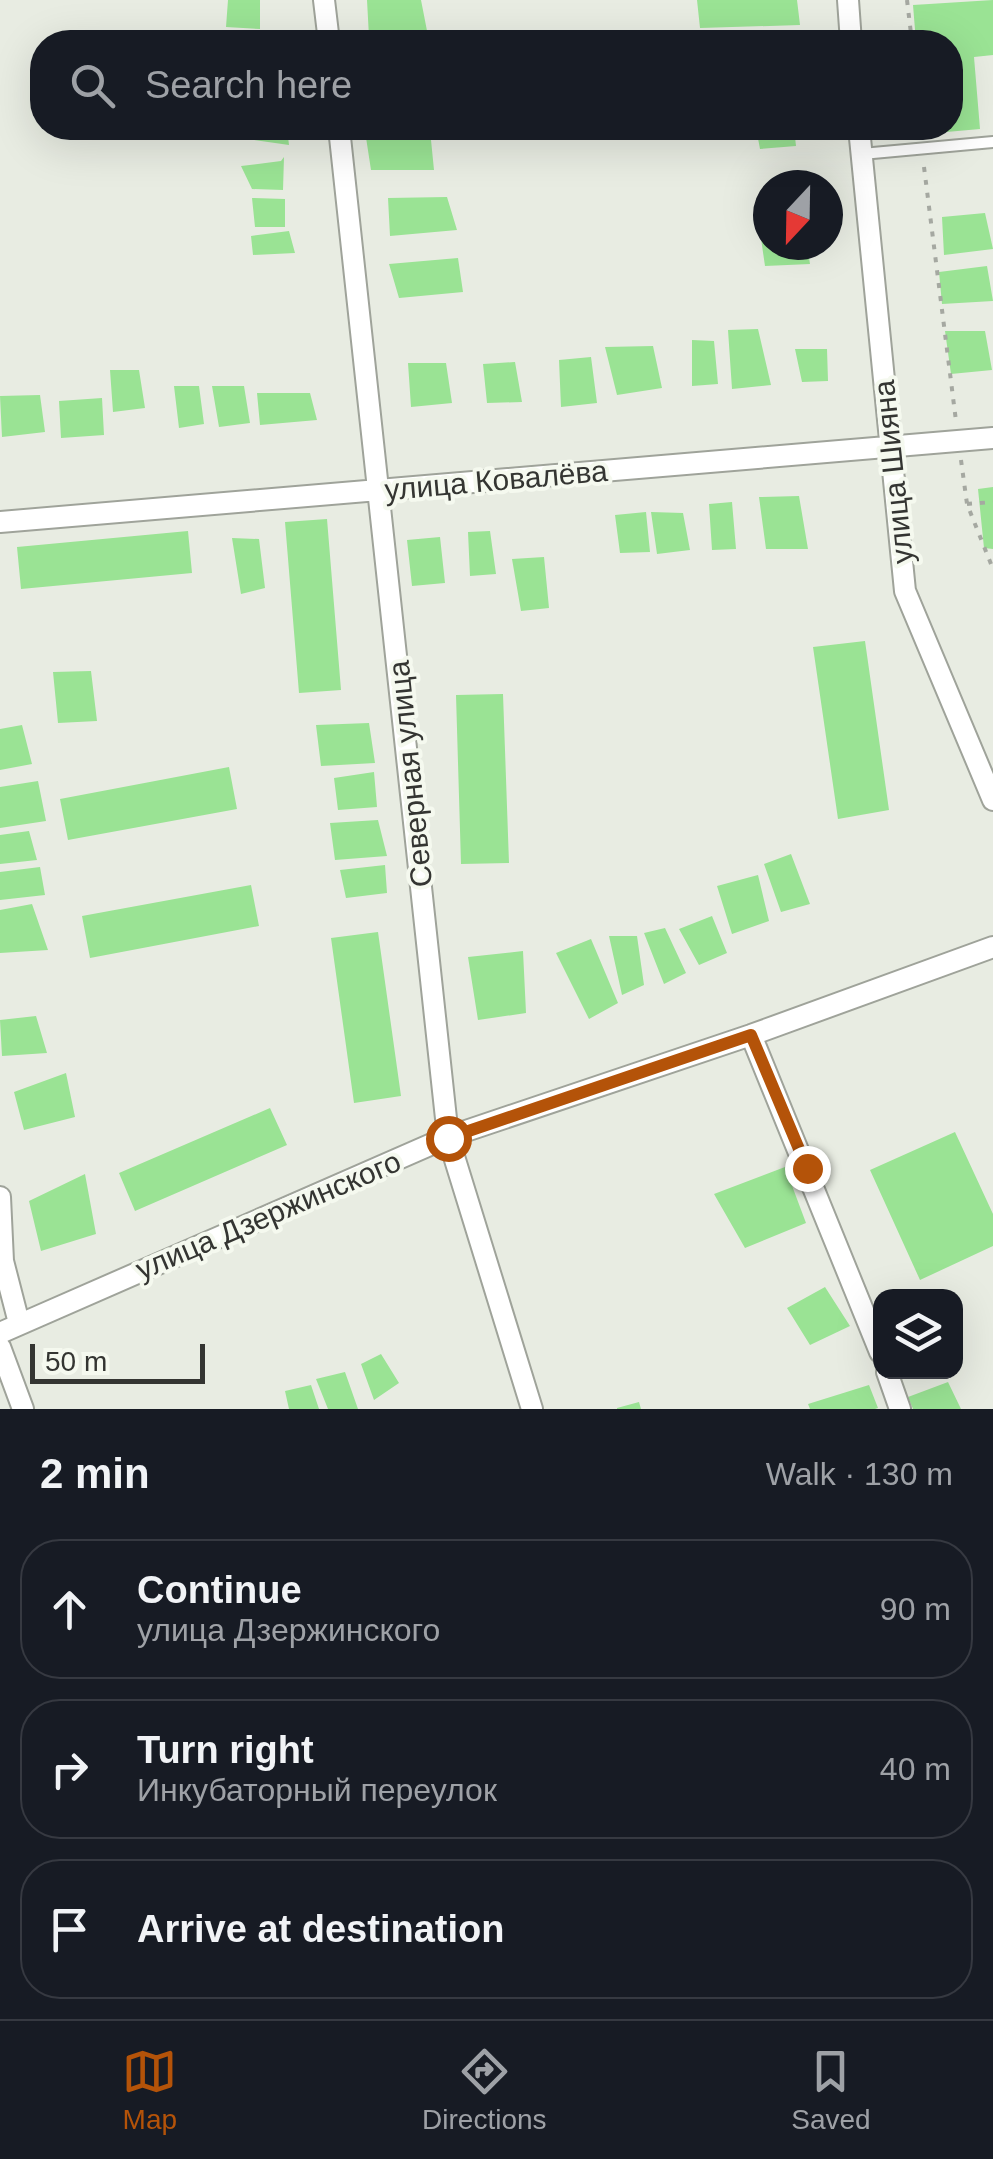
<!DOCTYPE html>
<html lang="en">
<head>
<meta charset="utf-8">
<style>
  body { margin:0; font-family:Helvetica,sans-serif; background:#20242c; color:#f1f3f6 }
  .controls { position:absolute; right:30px; bottom:30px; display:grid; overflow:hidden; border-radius:20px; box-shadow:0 10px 40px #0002 }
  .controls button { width:90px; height:90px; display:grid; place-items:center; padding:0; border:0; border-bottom:2px solid #363941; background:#171b24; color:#f1f3f6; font:50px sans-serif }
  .compass { position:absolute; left:753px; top:170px; width:90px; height:90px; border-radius:50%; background:#171b24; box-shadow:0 10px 40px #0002; rotate:202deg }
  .scale { position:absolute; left:30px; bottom:25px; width:175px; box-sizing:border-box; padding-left:10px; border:5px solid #343532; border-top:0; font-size:28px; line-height:35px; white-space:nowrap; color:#343532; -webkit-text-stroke:8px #f5f9ef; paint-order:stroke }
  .stop { position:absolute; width:30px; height:30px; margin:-22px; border:8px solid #b45309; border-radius:50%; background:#fff }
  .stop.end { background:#b45309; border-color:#fff; box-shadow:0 2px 10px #0008 }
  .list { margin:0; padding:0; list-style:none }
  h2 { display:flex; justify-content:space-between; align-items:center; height:130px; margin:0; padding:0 40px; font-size:42px }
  h2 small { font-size:32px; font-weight:400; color:#9ea1a6 }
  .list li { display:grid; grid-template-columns:65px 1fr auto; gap:30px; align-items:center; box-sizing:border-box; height:140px; margin:0 20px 20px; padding:0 20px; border:2px solid #363941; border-radius:40px }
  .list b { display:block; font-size:38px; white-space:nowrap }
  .list p { margin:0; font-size:32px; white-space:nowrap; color:#9ea1a6 }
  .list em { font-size:32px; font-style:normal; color:#9ea1a6 }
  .icon { flex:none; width:55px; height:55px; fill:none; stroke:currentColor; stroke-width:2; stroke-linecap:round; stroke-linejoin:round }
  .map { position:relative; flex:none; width:993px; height:1409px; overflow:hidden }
  .search { position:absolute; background:#171b24; box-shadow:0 10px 40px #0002; left:30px; right:30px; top:30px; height:110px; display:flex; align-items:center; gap:25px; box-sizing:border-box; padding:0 35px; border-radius:40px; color:#9ea1a6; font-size:38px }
  .sheet { height:610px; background:#171b24 }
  nav { display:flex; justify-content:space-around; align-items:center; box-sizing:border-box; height:140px; border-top:2px solid #363941; background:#171b24; font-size:28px; color:#9ea1a6 }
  nav a { display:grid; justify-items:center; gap:5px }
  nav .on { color:#b45309 }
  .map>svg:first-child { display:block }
</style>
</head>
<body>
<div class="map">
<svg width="993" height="1409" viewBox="0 0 993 1409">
  <rect width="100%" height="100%" fill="#e8ece2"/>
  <path fill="#9ae394" d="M228,0h32v29l-34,-2z
    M367,0h54l8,41 -60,-4z
    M697,0h100l3,25 -100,3z
    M993,0v55l-19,2 6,72 -56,5 -1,-6h27v-86h-34l-3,-37z
    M266,33l1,9h-50l-1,-6z
    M798,33v9h-60l-1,-5z
    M236,128h51l2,17 -49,-7z
    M756,128h38l2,18 -36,3z
    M430,130l4,40h-63l-6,-39z
    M284,157l-1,33 -31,-1 -11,-23 40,-5z
    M447,197l10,33 -67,6 -2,-38z
    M252,198l33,1v28h-30z
    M985,213l8,36 -49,6 -2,-38z
    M758,218h10v27h39l3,19 -45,2z
    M289,231l6,22 -42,2 -2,-19z
    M458,258l5,34 -64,6 -10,-34z
    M987,266l6,35 -51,3 -3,-32z
    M758,329l13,56 -39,4 -4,-59z
    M945,331h40l7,39 -41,4z
    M692,340l22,1 4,43 -26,2z
    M653,346l9,42 -45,7 -12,-48z
    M795,349h32l1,32 -26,1z
    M591,357l6,46 -36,4 -2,-47z
    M515,362l7,40 -35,1 -4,-39z
    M408,363h38l6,40 -41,4z
    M110,370h29l6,38 -32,4z
    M174,386h25l5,38 -25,4z
    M212,386h32l6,37 -31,4z
    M257,393h53l7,27 -57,5z
    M40,395l5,37 -43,5 -2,-41z
    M102,398l2,37 -43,3 -2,-37z
    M993,487v62l-9,-1 -6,-59z
    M799,496l9,53h-42l-7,-52z
    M732,502l4,47 -24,1 -3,-46z
    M646,512l4,40 -30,1 -5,-38z
    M651,512l32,1 7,37 -33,4z
    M327,519l14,171 -42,3 -14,-171z
    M188,531l4,42 -171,16 -4,-42z
    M490,531l6,43 -26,2 -2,-44z
    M440,537l5,46 -33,3 -5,-46z
    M232,538l27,1 6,49 -24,6z
    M544,557l5,51 -28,3 -9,-52z
    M865,641l24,169 -51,9 -25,-172z
    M91,671l6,50 -39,2 -5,-51z
    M503,694l6,169 -48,1 -5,-169z
    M369,723l6,40 -54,3 -5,-41z
    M22,725l10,39 -32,6v-41z
    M229,767l8,42 -169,31 -8,-41z
    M374,772l3,35 -39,3 -4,-32z
    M38,781l8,40 -46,7v-41z
    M378,820l9,36 -52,4 -5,-37z
    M29,831l8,29 -37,4v-29z
    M791,854l19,50 -29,8 -17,-48z
    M385,865l2,28 -41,5 -6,-28z
    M40,867l5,28 -45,5v-28z
    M758,875l11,46 -37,13 -15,-48z
    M251,885l8,41 -169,32 -8,-42z
    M32,904l16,46 -48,3v-43z
    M712,916l15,37 -28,12 -20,-36z
    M665,928l21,45 -22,11 -20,-51z
    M378,932l23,164 -47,7 -23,-165z
    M609,936h28l7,49 -22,10z
    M591,939l27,64 -29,16 -33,-66z
    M523,951l3,62 -48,7 -10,-63z
    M36,1016l11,37 -45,3 -2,-36z
    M66,1073l9,44 -51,13 -10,-38z
    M270,1108l17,37 -152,66 -16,-38z
    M955,1132l38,82v32l-73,34 -50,-110z
    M785,1167l21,56 -61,25 -31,-54z
    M85,1174l11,60 -55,17 -12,-50z
    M825,1287l25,39 -40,19 -23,-37z
    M381,1354l18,29 -25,17 -13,-36z
    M345,1372l13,37h-30l-12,-30z
    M948,1382l13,27h-48l-5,-12z
    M311,1385l8,24h-30l-4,-18z
    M869,1385l9,23 -3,1h-65l-2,-5z
    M639,1402l2,7h-24v-1z"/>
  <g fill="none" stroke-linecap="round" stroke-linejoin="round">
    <defs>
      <path id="lane" d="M862,154l131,-12"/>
      <path id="street" d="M324,0l5,42
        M848,0l3,42
        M339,128l109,1009 84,272
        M859,128l46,463 88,209
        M0,522l993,-84
        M751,1035l129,317
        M0,1197l3,64 16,62
        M0,1333l448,-196 303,-102 242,-88
        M0,1347l23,62
        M887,1372l13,37"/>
    </defs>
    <use href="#lane" stroke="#9fa39a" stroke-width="14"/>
    <use href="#street" stroke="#9fa39a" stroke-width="24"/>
    <path stroke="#a5a8a1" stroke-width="4" stroke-dasharray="5 8" stroke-linecap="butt" d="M907,0l5,42
      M924,167l32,254
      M961,460l6,44 26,65
      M967,504l26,-2"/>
    <use href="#lane" stroke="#fff" stroke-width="10"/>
    <use href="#street" stroke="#fff" stroke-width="20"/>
  </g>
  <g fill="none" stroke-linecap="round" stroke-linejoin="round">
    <path stroke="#b45309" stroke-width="12" d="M448,1138l303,-103 56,133"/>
  </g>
  <g text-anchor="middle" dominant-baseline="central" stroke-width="8" stroke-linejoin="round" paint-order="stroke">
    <g font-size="30" fill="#343532" stroke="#f5f9ef">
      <text transform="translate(893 472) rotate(-96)">улица Шияна</text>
      <text transform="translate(496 480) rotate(-5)">улица Ковалёва</text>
      <text transform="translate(410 774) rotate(-96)">Северная улица</text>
      <text transform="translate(268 1215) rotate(-23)">улица Дзержинского</text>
    </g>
  </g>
</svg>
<div class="controls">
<button><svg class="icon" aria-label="layers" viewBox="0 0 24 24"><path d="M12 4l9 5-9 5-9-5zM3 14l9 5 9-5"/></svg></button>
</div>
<svg class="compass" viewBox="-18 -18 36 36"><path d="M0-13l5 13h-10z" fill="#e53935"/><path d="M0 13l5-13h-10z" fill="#9ea1a6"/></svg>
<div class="scale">50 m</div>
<div class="stop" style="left:448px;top:1138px"></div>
<div class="stop end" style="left:807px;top:1168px"></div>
<div class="search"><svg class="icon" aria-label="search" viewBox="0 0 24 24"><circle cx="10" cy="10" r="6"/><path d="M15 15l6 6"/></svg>Search here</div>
</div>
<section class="sheet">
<h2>2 min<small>Walk · 130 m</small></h2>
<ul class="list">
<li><svg class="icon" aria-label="ahead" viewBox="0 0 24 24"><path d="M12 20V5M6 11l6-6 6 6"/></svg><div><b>Continue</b><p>улица Дзержинского</p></div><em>90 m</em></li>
<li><svg class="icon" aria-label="right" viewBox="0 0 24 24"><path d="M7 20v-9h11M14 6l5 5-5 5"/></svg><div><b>Turn right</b><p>Инкубаторный переулок</p></div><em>40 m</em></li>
<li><svg class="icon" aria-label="arrive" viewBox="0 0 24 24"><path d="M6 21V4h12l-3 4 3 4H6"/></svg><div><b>Arrive at destination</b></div></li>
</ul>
</section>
<nav>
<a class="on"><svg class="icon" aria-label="map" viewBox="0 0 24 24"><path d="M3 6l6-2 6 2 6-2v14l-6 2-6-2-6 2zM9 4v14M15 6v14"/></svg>Map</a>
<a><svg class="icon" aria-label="directions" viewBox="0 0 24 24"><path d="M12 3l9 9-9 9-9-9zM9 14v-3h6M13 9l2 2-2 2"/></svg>Directions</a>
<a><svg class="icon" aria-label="saved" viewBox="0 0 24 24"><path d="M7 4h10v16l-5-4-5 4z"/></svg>Saved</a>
</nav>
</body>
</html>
